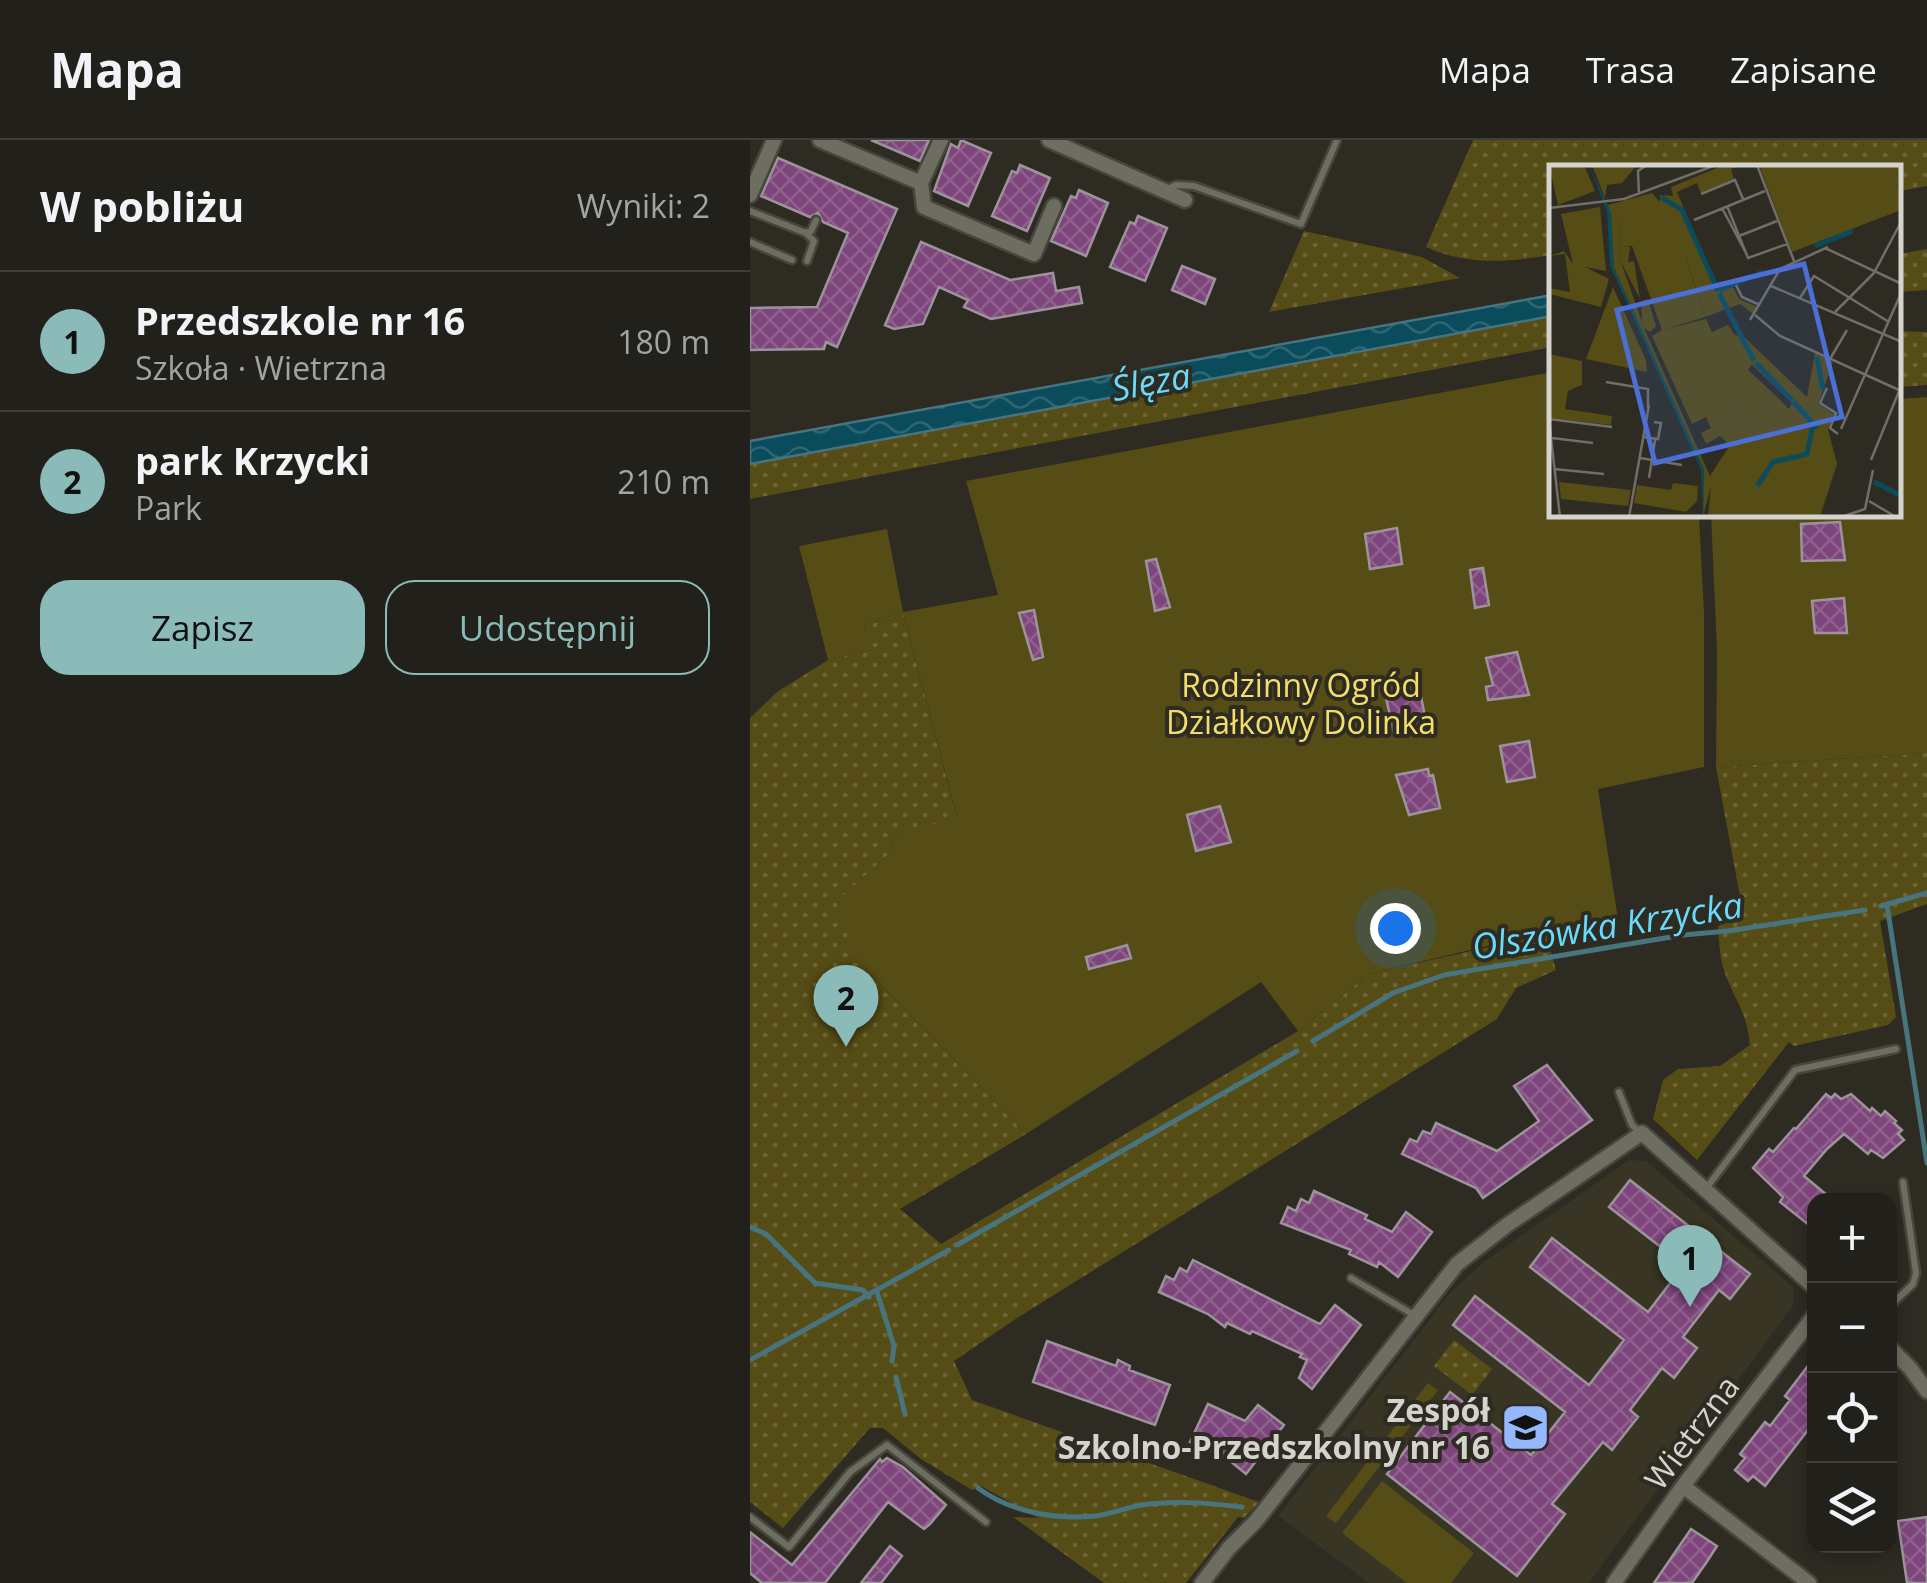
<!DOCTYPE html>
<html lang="pl">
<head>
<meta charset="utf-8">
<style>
  body { margin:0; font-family:"Open Sans",sans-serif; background:#2e2d27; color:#f1f3f6 }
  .controls { position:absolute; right:30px; bottom:30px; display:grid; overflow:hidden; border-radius:20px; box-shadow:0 5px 15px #0003 }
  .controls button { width:90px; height:90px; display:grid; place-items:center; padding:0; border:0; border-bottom:2px solid #3f3e39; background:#22201a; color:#f1f3f6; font:50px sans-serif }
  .you { position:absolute; left:645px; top:788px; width:35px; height:35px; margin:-25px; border:8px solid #fff; border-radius:50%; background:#1a73e8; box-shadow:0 0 0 15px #1a73e833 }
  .badge { display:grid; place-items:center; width:65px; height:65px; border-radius:50%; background:#8bbbb9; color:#111; font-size:32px; font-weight:700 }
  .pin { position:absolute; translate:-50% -82px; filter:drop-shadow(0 2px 5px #0008) }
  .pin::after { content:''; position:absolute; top:52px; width:35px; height:30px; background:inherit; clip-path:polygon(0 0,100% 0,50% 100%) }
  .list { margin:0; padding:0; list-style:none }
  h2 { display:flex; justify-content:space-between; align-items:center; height:130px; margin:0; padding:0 40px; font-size:42px }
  h2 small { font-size:32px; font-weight:400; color:#a2a3a2 }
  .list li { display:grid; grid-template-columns:65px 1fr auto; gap:30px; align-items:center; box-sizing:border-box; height:140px; padding:0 40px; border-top:2px solid #3f3e39 }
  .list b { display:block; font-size:38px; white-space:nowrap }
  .list p { margin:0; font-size:32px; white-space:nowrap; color:#a2a3a2 }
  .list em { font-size:32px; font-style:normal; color:#a2a3a2 }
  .actions { display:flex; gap:20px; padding:30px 40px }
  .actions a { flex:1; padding:22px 0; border:2px solid #8bbbb9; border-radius:30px; text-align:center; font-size:35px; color:#8bbbb9 }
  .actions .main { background:#8bbbb9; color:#111 }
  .icon { flex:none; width:55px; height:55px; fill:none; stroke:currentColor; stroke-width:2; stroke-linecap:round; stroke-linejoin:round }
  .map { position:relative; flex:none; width:1177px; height:1443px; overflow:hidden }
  header { display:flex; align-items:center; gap:60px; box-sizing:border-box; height:140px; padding:0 50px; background:#22201a; border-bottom:2px solid #3f3e39 }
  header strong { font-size:48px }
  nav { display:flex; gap:55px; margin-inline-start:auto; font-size:35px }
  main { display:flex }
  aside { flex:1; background:#22201a }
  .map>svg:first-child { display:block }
</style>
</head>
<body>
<header>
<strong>Mapa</strong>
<nav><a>Mapa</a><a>Trasa</a><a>Zapisane</a></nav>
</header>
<main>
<aside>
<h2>W pobliżu<small>Wyniki: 2</small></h2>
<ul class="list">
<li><span class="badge">1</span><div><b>Przedszkole nr 16</b><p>Szkoła · Wietrzna</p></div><em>180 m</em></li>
<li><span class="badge">2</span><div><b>park Krzycki</b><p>Park</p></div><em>210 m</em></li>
</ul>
<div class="actions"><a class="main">Zapisz</a><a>Udostępnij</a></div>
</aside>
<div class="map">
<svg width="1177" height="1443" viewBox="0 0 1177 1443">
  <defs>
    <pattern id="grass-dots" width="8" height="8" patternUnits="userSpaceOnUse" patternTransform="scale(2.5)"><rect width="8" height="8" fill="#564c15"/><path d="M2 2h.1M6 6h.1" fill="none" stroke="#6d6536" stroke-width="1.8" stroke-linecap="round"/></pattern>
    <pattern id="water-waves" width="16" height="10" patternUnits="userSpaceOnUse" patternTransform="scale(2.5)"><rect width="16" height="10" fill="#0b4c5c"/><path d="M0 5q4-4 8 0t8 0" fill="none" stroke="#2e6572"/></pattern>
    <pattern id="building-cross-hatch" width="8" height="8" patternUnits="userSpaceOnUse" patternTransform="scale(2.5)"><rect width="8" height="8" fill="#7e457d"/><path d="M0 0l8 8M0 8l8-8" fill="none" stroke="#8f5f8e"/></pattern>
  </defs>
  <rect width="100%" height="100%" fill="#2d2b22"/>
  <path fill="#383525" d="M879,1020l17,1 147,126 1,17 -205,279h-220l-91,-67 171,-222 36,-33z"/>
  <path fill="url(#grass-dots)" d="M723,0h454v46l-27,5v-23h-348v87c-45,7 -83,11 -126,-8z
    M554,91l118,26 38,21 -191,34z
    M1177,109v41l-27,2v-38z
    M802,176v31l-802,152v-35z
    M1150,191l27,1v53l-27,2z
    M153,472l54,206 -65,19 -1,15 -35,107 170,175 -126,75 41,35 357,-213 71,-57 177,-40 10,36 -40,18 -19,31 -480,299 -63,43 18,39 287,102 -15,16 -6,-1 -52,66h-82l-91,-66 25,1 -57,-32 -9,4 -51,-31 -38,-31h-13l-87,100 -33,-26v-784l27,-26 51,-32 42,-10 -6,-25z
    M1177,613v151l-47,17 16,96 -8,8 -94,21 -5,-4 -92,118 -44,-41 10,-39 15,-11 42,-3 30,-21c-3,-32 -13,-41 -24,-69 -6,-15 -7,-33 -8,-49l23,-25 -25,-135z
    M704,1200l38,29 -20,26 -38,-29z"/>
  <path fill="#564c15" d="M802,232v143h147l5,98v154l-106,22 20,130 -76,14 -173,41 -71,57 -37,-49 -235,152 -170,-175 -19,-58 54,-49 1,-15 65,-20 -54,-205 -39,13 7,25 -43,10 -29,-114 88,-17 16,83 95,-17 -32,-114z
    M1177,257v356l-211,14 1,-117 -6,-135h189v-116z
    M678,1243l10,7 -102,133 -10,-7z
    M632,1341l92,72 -23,30h-44l-65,-50z"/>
  <path fill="url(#water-waves)" stroke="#47747e" stroke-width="2.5" d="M802,155v21l-802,148v-23z"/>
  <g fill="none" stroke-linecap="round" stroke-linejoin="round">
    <path stroke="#47747e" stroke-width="5" d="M1137,765l40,258
      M1131,766l46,-13
      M563,901l80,-48 51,-18 239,-40 45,-4 137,-21
      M0,1087l16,7 49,49 48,7 6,7
      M207,1105l340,-194
      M127,1152l17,54 -2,15
      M0,1220l199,-110
      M146,1237l9,37
      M228,1348c32,24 78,32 118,28 15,-2 30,-8 45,-11 34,-5 68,-2 101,2"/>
  </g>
  <path fill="url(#building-cross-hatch)" stroke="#9c939b" stroke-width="2.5" d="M121,0h58l-9,21z
    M211,0l30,13 -23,53 -34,-15 17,-47 7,4z
    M28,18l119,51 -60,138 -11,-5 -2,7 -74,1v-42l67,-1 31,-74 -25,-11 -5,-9 -8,4 -49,-21z
    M270,25l30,13 -23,53 -35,-15 20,-45 5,2z
    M329,50l29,13 -22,53 -35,-15 20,-45 5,2z
    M388,76l29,12 -22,53 -35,-14 20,-45 5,2z
    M171,102l89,38 43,-7 3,18 23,-4 3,16 -91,16 -27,-12 4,-7 -29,-13 -16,37 -29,5 -9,-4z
    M432,126l33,13 -10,25 -33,-14z
    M1090,382l5,38 -43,1 -1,-37z
    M647,388l5,36 -32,5 -5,-35z
    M406,419l14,48 -15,4 -9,-50z
    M733,428l6,37 -14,3 -5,-38z
    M1094,458l3,35h-32l-3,-32z
    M284,470l9,47 -10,3 -14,-47z
    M767,512l12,43 -41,5 -2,-13 7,-2 -7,-27z
    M670,552l7,34 -33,7 -8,-35z
    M779,601l6,36 -28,5 -7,-36z
    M678,629l1,7 4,-1 7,33 -31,7 -13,-40z
    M470,666l11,36 -35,9 -9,-36z
    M377,805l4,13 -42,11 -3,-12z
    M797,925l45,55 -109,78 -7,-10 -74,-34 8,-15 7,3 6,-11 8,3 5,-11 61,28 42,-30 -25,-35z
    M1076,954l5,4 4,-4 6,5 10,-5 19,17 2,-3 9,8 4,-5 11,10 -2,2 8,7 -4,4 6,6 -21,18 -12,-8 -3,4 -24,-20 -17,15 -23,27 29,24h-19v29l-34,-27 3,-5 -30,-29 16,-19 4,3 21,-24 2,1z
    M880,1040l120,94 -20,25 -11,-9 -36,47 14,11 -23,30 -12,-10 -32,42 8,7 -26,33 -9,-8 -51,62 13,10 -48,62 -130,-102 63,-82 81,63 34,-43 -112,-87 22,-29 114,89 35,-45 -94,-73 22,-29 96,74 36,-47 -75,-58z
    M564,1051l53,24 -2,4 27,13 14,-20 26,20 -34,45 -19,-15 -2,5 -28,-13 2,-4 -70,-27 7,-16 8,4 5,-12 8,4z
    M443,1120l127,64 15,-19 26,20 -49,64 -13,-11 8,-18 -7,-3 2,-3 -50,-23 -2,3 -23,-11 -2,4 -17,-13 -49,-22 7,-16 8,4 6,-12 7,4z
    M297,1201l69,25 2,-6 12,6 -1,4 41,15 -15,40 -122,-43z
    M1064,1218v64l-49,64 -12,-10 -5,5 -13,-11 10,-12 -5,-4 25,-32 5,4 20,-26 -5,-4z
    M458,1264l37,17 13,-16 26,20 -38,49 -17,-14 -39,-18z
    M137,1318l16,9 43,38 -16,19 -6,5 -36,-27 -63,81h-63l-12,-10v-41l42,33 88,-106 2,3z
    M1177,1377v66h-20l-9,-62z
    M941,1389l26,17 -11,17 -14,20h-38z
    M140,1406l12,10 -21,27h-20z"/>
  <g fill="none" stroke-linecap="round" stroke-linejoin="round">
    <defs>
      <path id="service" d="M416,50l10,-5 18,1 107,38 36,-84
        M0,71l56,22 5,-2 5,-11
        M56,93l8,8 -7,20
        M0,102l42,18
        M869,952l13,33 9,8
        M955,1050l90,-120 101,-21
        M601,1138l63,37
        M1140,1166l23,-22 3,-11 -13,-91
        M0,1377l39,30 61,-75 37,-27 99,77"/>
      <path id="minor" d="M70,0l101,43
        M191,0l-20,43 3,24 110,47 20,-48
        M299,0l136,60
        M0,55l24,-55
        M1140,1208l20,20 17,23
        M933,1346l126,97
        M452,1443l27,-35 27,-27 201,-257 50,-39 135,-92 172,154
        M864,1443l69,-97 131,-170"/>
    </defs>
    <use href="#service" stroke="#47463d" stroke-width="11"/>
    <use href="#minor" stroke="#47463d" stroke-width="19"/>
    <use href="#service" stroke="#6e6d61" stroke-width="6"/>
    <use href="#minor" stroke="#6e6d61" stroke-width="14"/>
  </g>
  <defs>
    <symbol id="school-square" viewBox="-11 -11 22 22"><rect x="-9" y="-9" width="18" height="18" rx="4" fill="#94b7fd" stroke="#2d2b22"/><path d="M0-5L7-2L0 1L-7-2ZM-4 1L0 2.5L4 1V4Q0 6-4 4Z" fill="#111"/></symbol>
  </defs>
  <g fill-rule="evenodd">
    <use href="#school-square" x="748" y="1260" width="55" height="55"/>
  </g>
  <g text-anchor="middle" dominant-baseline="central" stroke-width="8" stroke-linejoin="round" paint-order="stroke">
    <g font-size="32" fill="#f3de68" stroke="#2d2b22">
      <text x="551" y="544">Rodzinny Ogród<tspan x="551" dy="37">Działkowy Dolinka</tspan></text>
    </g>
    <g font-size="32" font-weight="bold" fill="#d4d3cd" stroke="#2d2b22" text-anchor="end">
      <text x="740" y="1269">Zespół<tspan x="740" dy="37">Szkolno-Przedszkolny nr 16</tspan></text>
    </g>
    <g font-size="32" fill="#d4d3cd" stroke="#2d2b22">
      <text transform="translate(941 1292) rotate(-53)">Wietrzna</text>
    </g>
    <g font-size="35" font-style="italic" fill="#6adafa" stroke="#2d2b22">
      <text transform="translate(401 241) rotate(-10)">Ślęza</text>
      <text transform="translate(857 785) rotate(-9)">Olszówka Krzycka</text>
    </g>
  </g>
  <g transform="translate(799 25)">
    <rect width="352" height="352" fill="#2d2b22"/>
    <path d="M0,0h35l11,26 -37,14zM43,0h45l-15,18 -15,2 -2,13zM175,0h17l-10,4 3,10 -33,14 -4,-10 -20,9 40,95h16l6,12 18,8 -4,7 -13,-10 -35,13 -19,-59 -66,-40 1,44 21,60 -1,-21 7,-2 8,27 -6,6 -6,-4 66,148 20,-31 -19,-17 25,-14 22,9 17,-28 14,14 3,-6 -49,-47 -11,-22 13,4 62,59 8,-44 18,9 -15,42 16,10 -6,15 9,35 -17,53h-112l3,-31 -8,31 1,-47 -90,-202 -6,-63 44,-12 8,9v-7l13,1 -2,-9zM210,0h142v45l-109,42zM51,42l6,64 -21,-4 24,12 -8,28 -52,-13v-6l21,4 -5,-38 -16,2 15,-5 9,13 -12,-50zM64,122l33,73 1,12 -61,-13zM0,189l33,7v24l-14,6 -3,18 47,7 -1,9 -60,-7z" fill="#564c15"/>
    <path d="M110,43l16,17 30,92 -42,13 43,-11 6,13 16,-7 25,38 -5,7 27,25 -17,28 -7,4 -15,-12 -24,13 8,8 -14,8 -5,-11 10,-5 -5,-11 -14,7 -40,-88 10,-6 -30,-84 -9,1h7l-2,15 6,-1 6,38 -19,-37 -1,-44zM10,317l72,8 -3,16 -67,-7zM124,318l25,3 -1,15 -11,11 -52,-9 3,-18 34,5z" fill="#564c15"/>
    <path d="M40,0l22,47 3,56 90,202 -1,47 -2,-47 -91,-205 -3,-54z" fill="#0b4c5c"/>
    <path fill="none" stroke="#0b4c5c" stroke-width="5" d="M112,32l21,13 36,81M266,81l38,-15M170,125l44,-18M170,128l35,68M268,192l6,33M207,198l36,37M244,236l24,27M325,317l28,14M208,321l16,-24 34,-8 6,-30"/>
    <path fill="none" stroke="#706e66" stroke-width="2.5" d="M208,0l37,96M152,29l34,-14 8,19M90,30l-1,-24 9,-6M178,41l21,52 39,-14M0,43l75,-9 92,-34M173,43l24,45M145,55l71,-29M190,71l38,-15M276,83l77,36M325,108l28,-53M187,120l6,12 18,8M222,121l131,56M251,133l14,-22 75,46M286,147l39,-39M206,150l25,21 119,54M201,155l30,-51 48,-22M281,194l17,-29M57,217l42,7v19M278,223l-7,15 16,10 -6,15 8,6M0,254l63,8M0,255l11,97M292,264l61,-138M94,272l15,2 3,-16 -7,-1M3,273l41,5M91,293l42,7M322,295l31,-76M5,304l50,5M100,313l6,-38M320,336l27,16M80,352l20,-112M292,352l24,-8 8,-39"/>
    <path fill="#4b6fd5" fill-opacity="0.15" stroke="#4b6fd5" stroke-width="5" d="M255,99l38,153 -187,46 -38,-153z"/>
    <rect width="352" height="352" fill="none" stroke="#d4d3cd" stroke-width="5"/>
  </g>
</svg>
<div class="controls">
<button>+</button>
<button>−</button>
<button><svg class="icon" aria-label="locate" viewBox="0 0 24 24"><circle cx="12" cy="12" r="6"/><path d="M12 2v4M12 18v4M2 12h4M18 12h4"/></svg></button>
<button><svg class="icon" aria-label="layers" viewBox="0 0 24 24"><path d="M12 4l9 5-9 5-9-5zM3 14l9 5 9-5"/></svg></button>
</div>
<div class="you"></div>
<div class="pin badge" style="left:940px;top:1167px">1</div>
<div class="pin badge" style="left:96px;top:907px">2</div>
</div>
</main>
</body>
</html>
